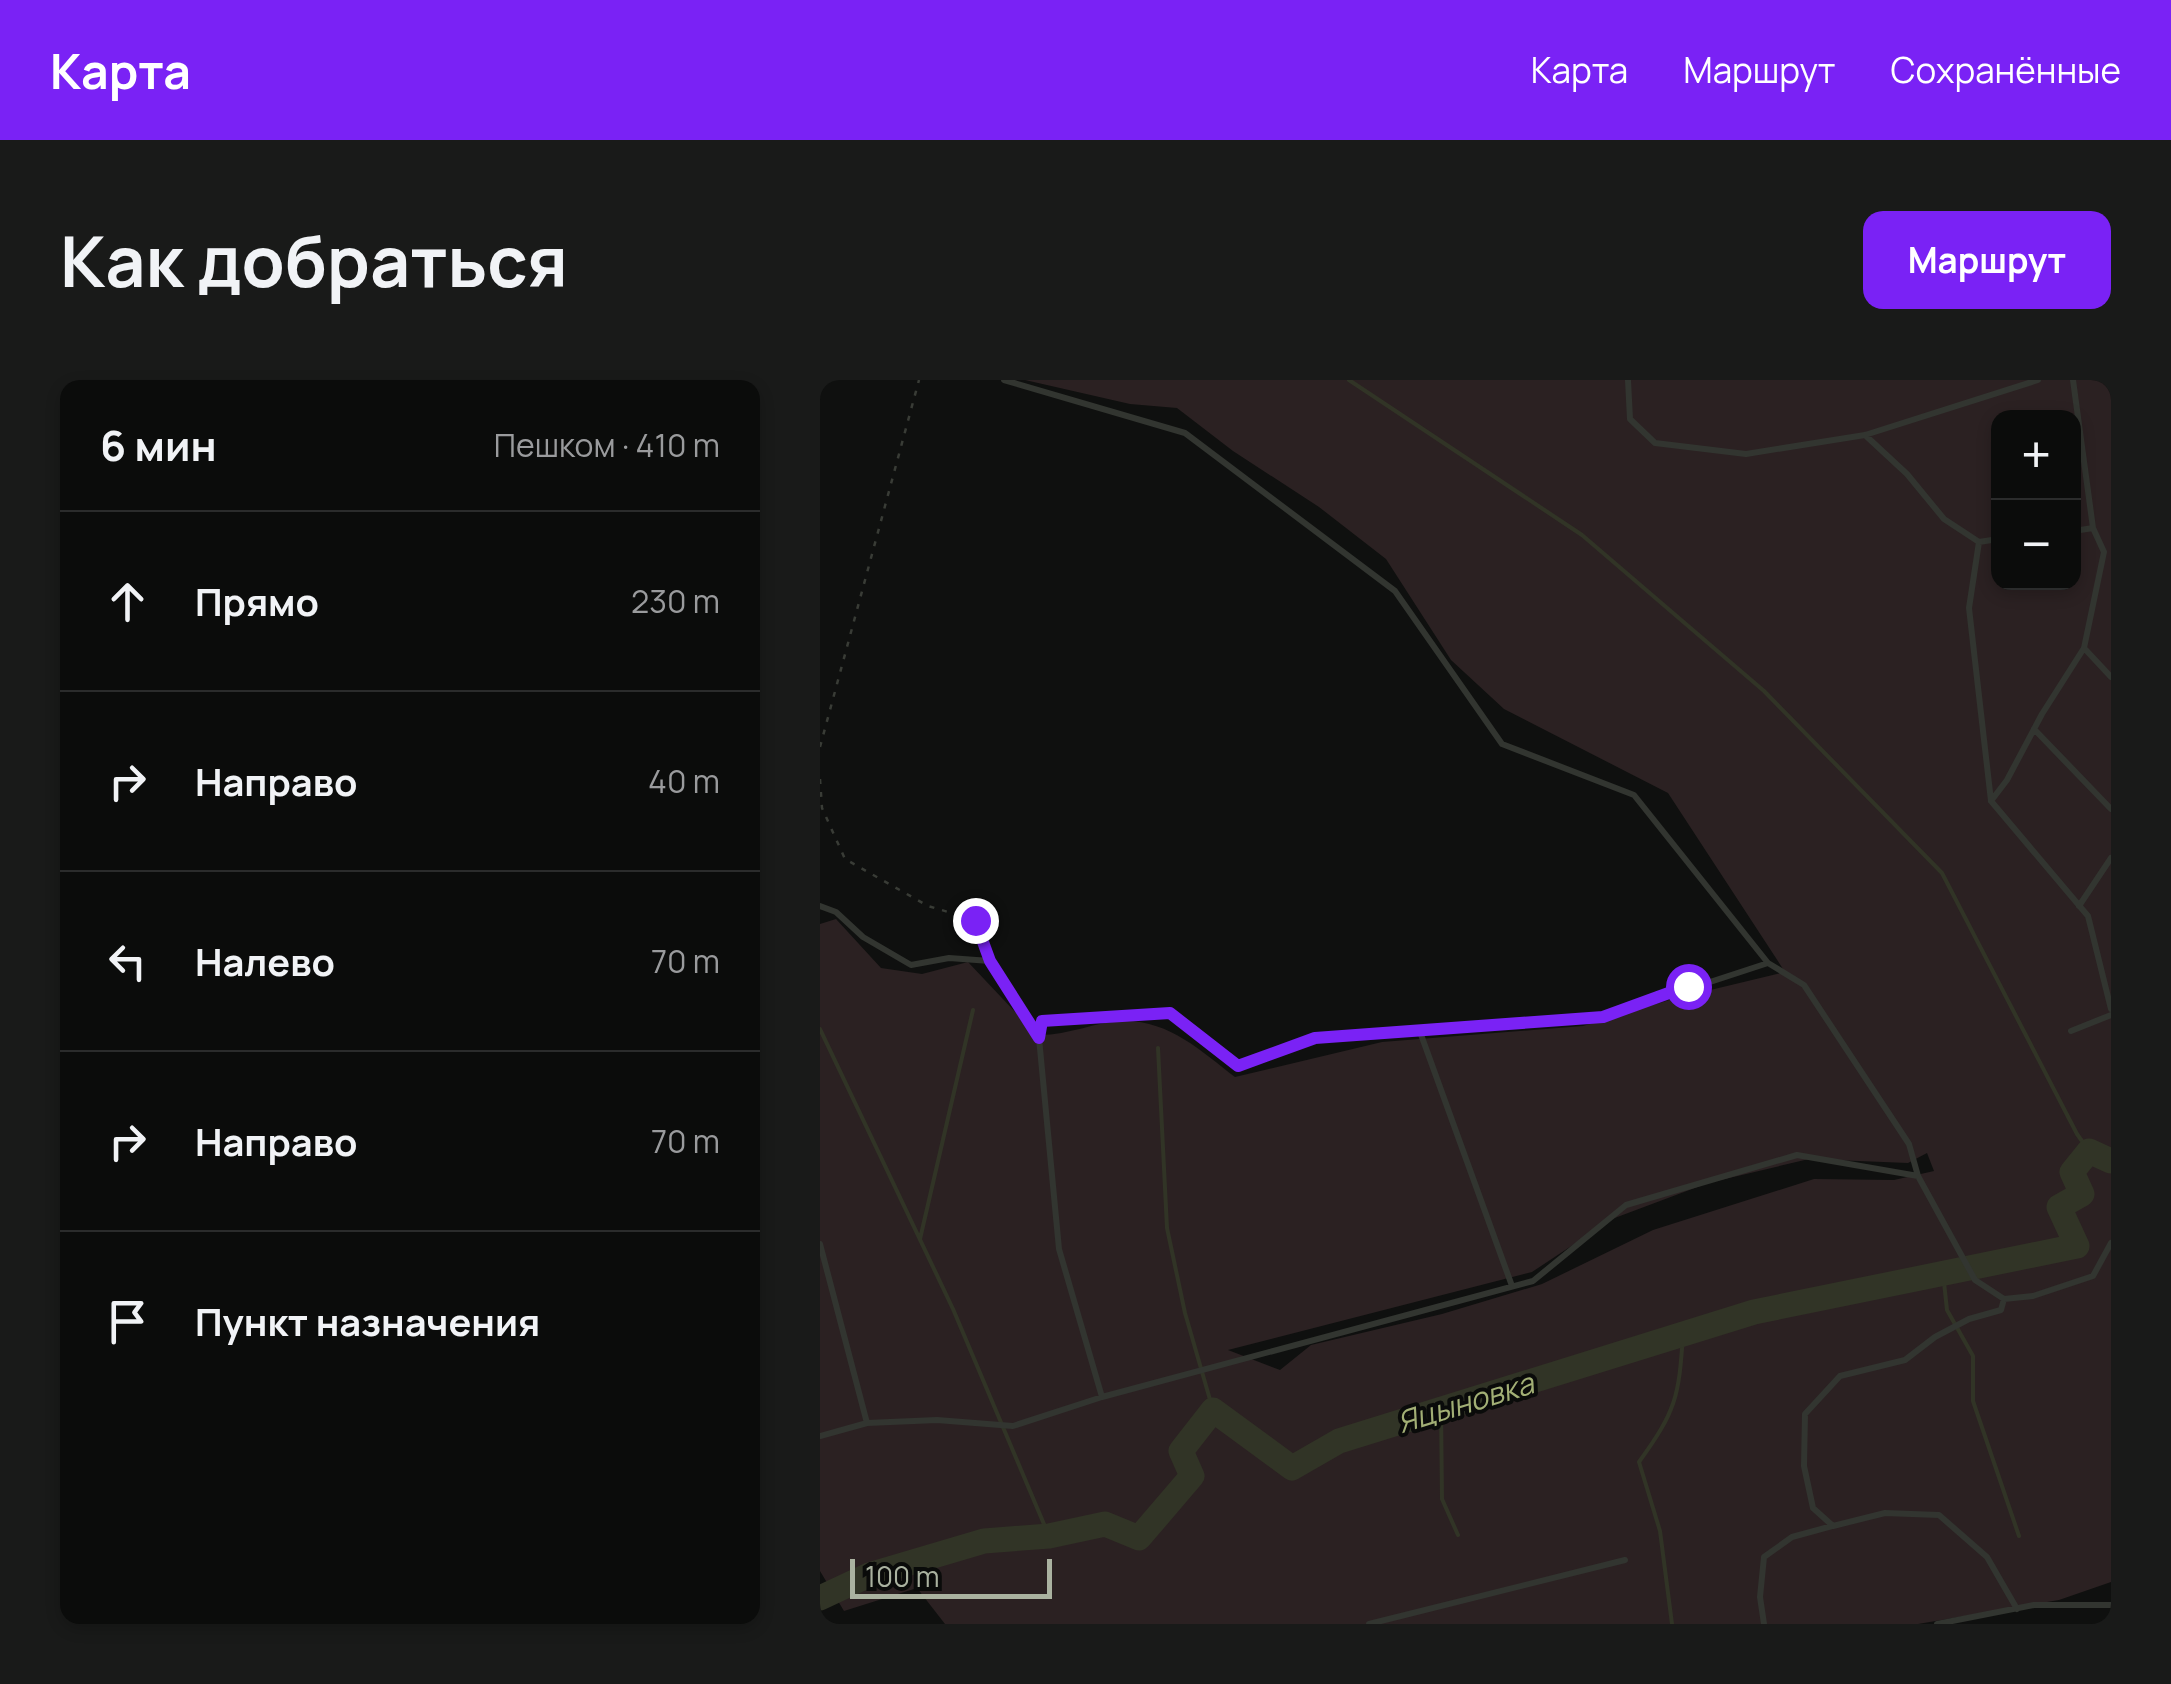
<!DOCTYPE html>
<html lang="ru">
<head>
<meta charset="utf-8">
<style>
  body { margin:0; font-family:Manrope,sans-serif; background:#191a19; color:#f1f3f6 }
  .controls { position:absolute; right:30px; top:30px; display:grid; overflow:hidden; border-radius:20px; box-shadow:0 5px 15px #0003 }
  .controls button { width:90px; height:90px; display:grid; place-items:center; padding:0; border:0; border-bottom:2px solid #2b2c2c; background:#0b0c0b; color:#f1f3f6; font:50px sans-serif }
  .scale { position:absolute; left:30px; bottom:25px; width:202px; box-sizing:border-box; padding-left:10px; border:5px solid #aab2a0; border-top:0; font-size:28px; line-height:35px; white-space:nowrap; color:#aab2a0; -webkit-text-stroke:8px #0a0b0a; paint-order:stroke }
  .stop { position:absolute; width:30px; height:30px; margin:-22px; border:8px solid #7a22f5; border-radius:50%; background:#fff }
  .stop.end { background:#7a22f5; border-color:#fff; box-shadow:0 2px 10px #0008 }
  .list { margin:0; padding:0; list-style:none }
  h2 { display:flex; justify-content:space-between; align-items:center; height:130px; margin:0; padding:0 40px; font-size:42px }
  h2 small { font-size:32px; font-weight:400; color:#9a9b9d }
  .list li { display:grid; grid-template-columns:65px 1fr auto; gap:30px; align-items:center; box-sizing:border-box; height:180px; padding:0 40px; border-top:2px solid #2b2c2c }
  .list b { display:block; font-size:38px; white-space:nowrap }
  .list em { font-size:32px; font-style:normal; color:#9a9b9d }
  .icon { flex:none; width:55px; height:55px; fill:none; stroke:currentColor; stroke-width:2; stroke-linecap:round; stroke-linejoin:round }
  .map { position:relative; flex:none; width:1291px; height:1244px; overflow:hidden; border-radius:20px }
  header { display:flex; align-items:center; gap:60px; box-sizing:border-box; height:140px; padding:0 50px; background:#7a22f5; color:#fff }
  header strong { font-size:48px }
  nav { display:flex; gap:55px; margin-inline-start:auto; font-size:35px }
  .intro { display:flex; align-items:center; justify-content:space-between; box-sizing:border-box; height:240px; padding:0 60px }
  h1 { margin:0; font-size:70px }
  .button { padding:25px 45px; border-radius:20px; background:#7a22f5; color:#fff; font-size:35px; font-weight:700 }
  main { display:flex; gap:60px; padding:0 60px }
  aside { flex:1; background:#0b0c0b; border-radius:20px; box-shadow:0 5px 15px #0003 }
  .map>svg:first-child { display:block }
</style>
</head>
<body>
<header>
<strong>Карта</strong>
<nav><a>Карта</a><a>Маршрут</a><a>Сохранённые</a></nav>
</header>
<div class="intro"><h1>Как добраться</h1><a class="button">Маршрут</a></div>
<main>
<aside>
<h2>6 мин<small>Пешком · 410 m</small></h2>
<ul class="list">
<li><svg class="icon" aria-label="ahead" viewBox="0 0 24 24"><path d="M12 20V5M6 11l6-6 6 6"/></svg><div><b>Прямо</b></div><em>230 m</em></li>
<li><svg class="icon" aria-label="right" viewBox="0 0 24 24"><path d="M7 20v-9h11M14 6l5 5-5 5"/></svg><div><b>Направо</b></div><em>40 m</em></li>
<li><svg class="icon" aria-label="left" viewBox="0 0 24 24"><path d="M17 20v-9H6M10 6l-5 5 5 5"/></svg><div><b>Налево</b></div><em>70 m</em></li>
<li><svg class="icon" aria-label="right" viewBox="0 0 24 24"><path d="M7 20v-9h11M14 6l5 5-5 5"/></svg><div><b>Направо</b></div><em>70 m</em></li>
<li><svg class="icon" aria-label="arrive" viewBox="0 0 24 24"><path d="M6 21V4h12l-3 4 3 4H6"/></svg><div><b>Пункт назначения</b></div></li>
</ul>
</aside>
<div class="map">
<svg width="1291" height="1244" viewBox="0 0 1291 1244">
  <rect width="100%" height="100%" fill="#0f100f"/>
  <path fill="#2b2122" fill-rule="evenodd" d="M205,0h1086v1202l-52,18 -141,24h-973l-28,-36 -73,23 -24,-40v-647l16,-5 45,49 41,6 46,-12 69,73c30,1 57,-13 86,-14 46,-1 78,30 112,56l147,-35 201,-16 90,-27 112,-27 -117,-179 -164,-84 -53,-49 -65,-101 -67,-52 -86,-56 -56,-43 -47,-4zM1178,38h76v164h-76zM1107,773l7,18 -40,9 -80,-1 -161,51 -111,54 -100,30 -131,31 -31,25 -52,-20 304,-78 80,-53 96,-36 101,-24 99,4z"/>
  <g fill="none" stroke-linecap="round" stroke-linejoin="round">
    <path stroke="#313426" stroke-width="4" d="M529,0l233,155 182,156 178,182 135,261 12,17
      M0,649l133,280 96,227
      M338,668l9,180 18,85 28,97
      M100,859l53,-229
      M1123,893l4,37 26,46v45l46,135
      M621,1029l1,90 16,36
      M852,1244l-12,-93 -21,-69c37,-51 40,-65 44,-128"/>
    <path stroke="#313426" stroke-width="25" d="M0,1218l49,-23 115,-34 65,-5 56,-12 34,14 53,-62 -11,-25 32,-41 79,58 47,-27 415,-129 323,-66 -18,-39 23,-13 -10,-22 17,-21 22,10"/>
    <path stroke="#393c36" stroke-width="2.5" stroke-dasharray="5 8" stroke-linecap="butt" d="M0,367l99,-367
      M0,399l2,29 23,51 83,47 47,14 12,31"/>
    <path stroke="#323530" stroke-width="6" d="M184,0l181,53 210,158 107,153 132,51 134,168 36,22 105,159 9,32 57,104 29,19 29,-3 60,-20 18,-33
      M808,0l2,39 25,24 91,11 119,-19 173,-55
      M1253,0l20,148 -19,3
      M1045,55l42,39 37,45 35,23
      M1178,159l-19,3 -10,66 22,193 97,115 23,93
      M1264,268l27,29
      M1214,349l77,80
      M1171,421l16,-21 35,-66 42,-66 20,-96 -11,-24
      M0,526l16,6 27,25 48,28 38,-7 41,3 49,77 2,-17 129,-8 68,54 77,-29 288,-21 165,-54
      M1259,526l32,-48
      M599,649l93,257
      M1251,651l40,-16
      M219,658l20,211 43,148
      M0,864l47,179
      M1184,919l-3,11 -32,9 -34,18 -30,23 -65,16 -35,38 -1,52 9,42 20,18 52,-13 54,2 48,42 30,52
      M0,1056l47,-13 70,-3 76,6 89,-29 431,-116 93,-76 171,-50 121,21
      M549,1244l256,-64
      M944,1244l-4,-27 4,-40 28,-20 40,-11
      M1117,1244l97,-19h76"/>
  </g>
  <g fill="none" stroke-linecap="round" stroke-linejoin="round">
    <path stroke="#7a22f5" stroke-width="12" d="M155,540l15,41 49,77 3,-17 128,-8 68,53 77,-28 288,-21 85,-31"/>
  </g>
  <g text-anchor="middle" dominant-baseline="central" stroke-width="8" stroke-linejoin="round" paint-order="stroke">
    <g font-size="30" font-style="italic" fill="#a2af75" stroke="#0a0b0a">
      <text transform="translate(645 1022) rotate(-17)">Яцыновка</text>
    </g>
  </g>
</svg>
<div class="controls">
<button>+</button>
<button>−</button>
</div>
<div class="scale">100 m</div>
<div class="stop" style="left:868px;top:606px"></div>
<div class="stop end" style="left:155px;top:540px"></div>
</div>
</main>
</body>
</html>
